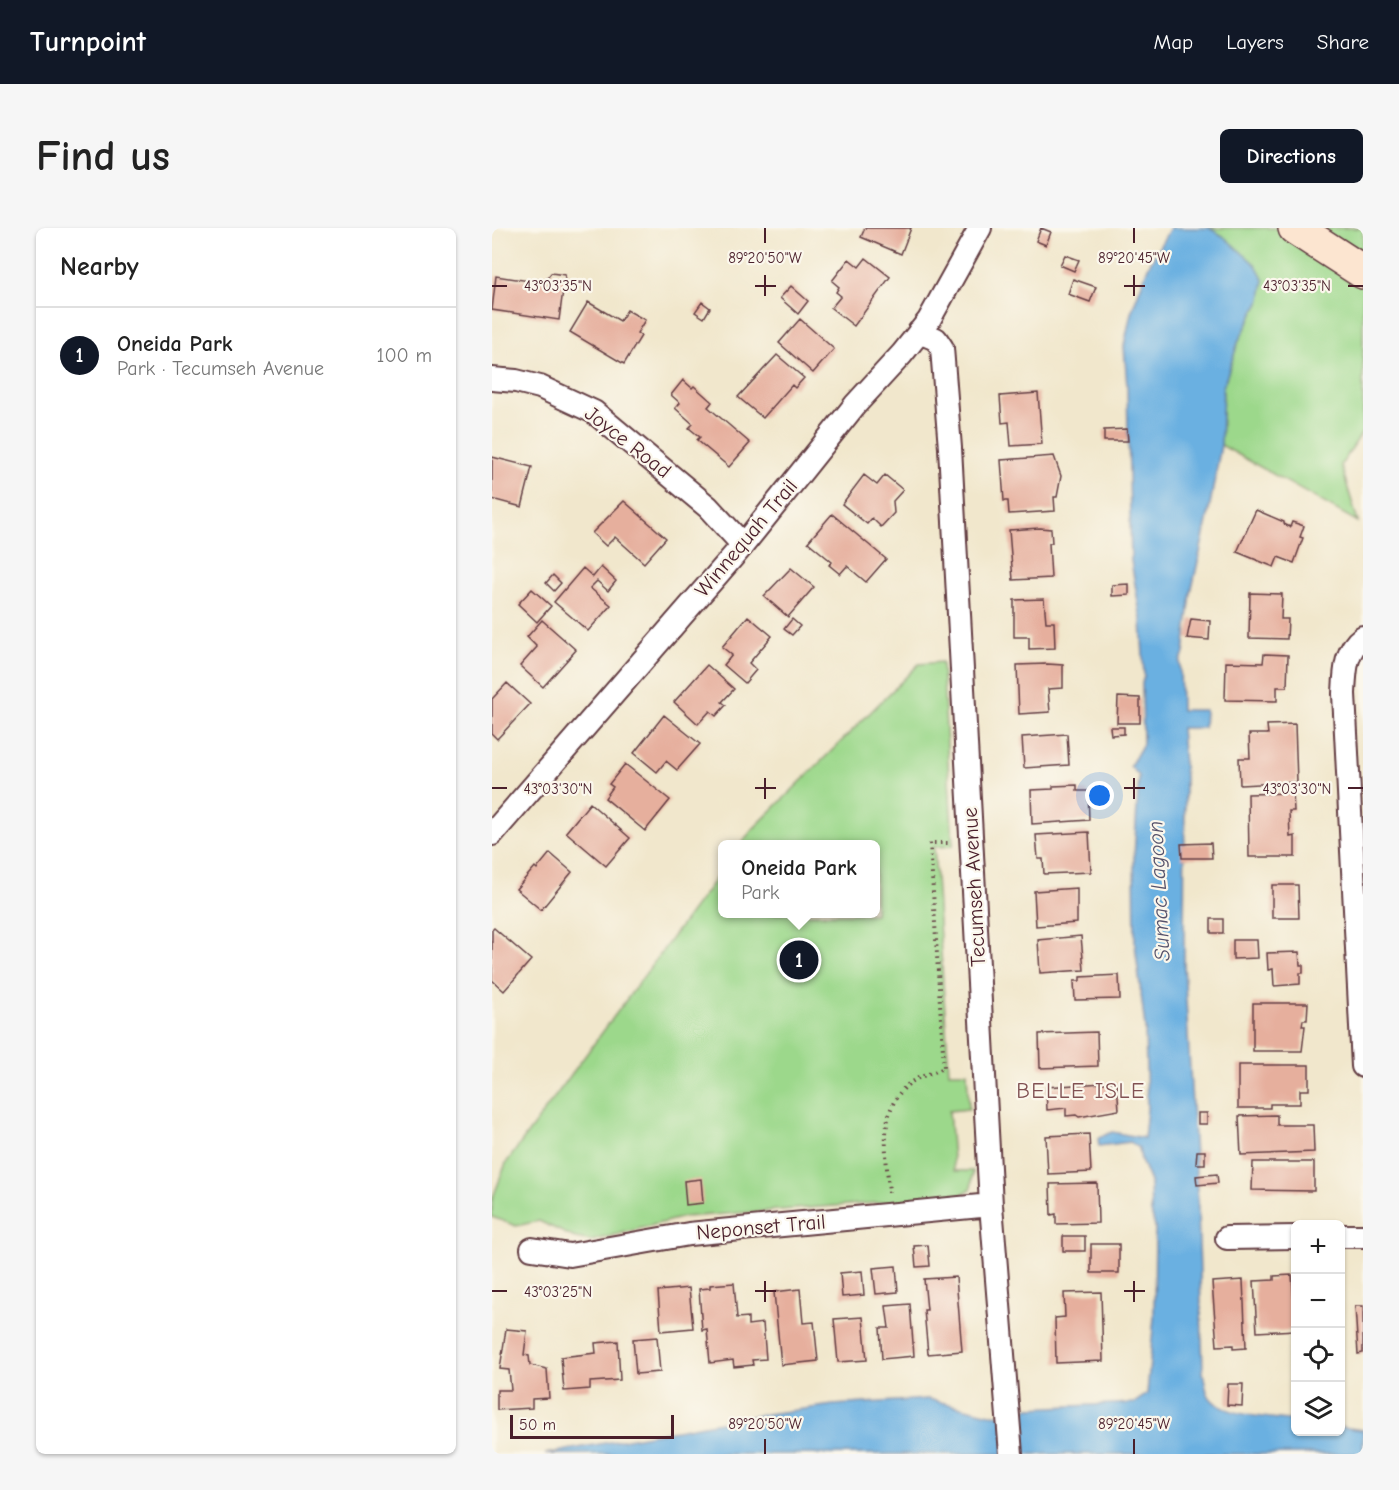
<!DOCTYPE html>
<html lang="en">
<head>
<meta charset="utf-8">
<style>
  body { margin:0; font-family:"Comic Neue",sans-serif; background:#f6f6f6; color:#222 }
  .controls { position:absolute; right:18px; bottom:18px; display:grid; overflow:hidden; border-radius:9px; box-shadow:0 2px 4px #0004 }
  .controls button { width:54px; height:54px; display:grid; place-items:center; padding:0; border:0; border-bottom:2px solid #e0e0e0; background:#fff; color:#222; font:30px sans-serif }
  .scale { position:absolute; left:18px; bottom:15px; width:164px; box-sizing:border-box; padding-left:6px; border:3px solid #4a1f2b; border-top:0; font-size:16px; line-height:21px; white-space:nowrap; color:#4a1f2b; -webkit-text-stroke:4px #fbf7ec; paint-order:stroke }
  .you { position:absolute; left:608px; top:568px; width:21px; height:21px; margin:-15px; border:4px solid #fff; border-radius:50%; background:#1a73e8; box-shadow:0 0 0 9px #1a73e833 }
  .badge { display:grid; place-items:center; width:39px; height:39px; border-radius:50%; background:#111827; color:#fff; font-size:20px; font-weight:700 }
  .pin { position:absolute; translate:-50% -50%; border:3px solid #fff; box-shadow:0 2px 6px #0006 }
  .popup { position:absolute; left:226px; top:612px; width:162px; height:78px; box-sizing:border-box; display:grid; place-content:center; border-radius:9px; background:#fff; filter:drop-shadow(0 2px 4px #0005); font-size:20px; white-space:nowrap; color:#767676 }
  .popup b { font-size:22px; color:#222 }
  .popup::after { content:''; position:absolute; left:50%; top:100%; margin-left:-12px; border:12px solid transparent; border-top-color:#fff }
  .list { margin:0; padding:0; list-style:none }
  h2 { display:flex; justify-content:space-between; align-items:center; height:78px; margin:0; padding:0 24px; font-size:26px }
  h2 small { font-size:20px; font-weight:400; color:#767676 }
  .list li { display:grid; grid-template-columns:39px 1fr auto; gap:18px; align-items:center; box-sizing:border-box; height:96px; padding:0 24px; border-top:2px solid #e0e0e0 }
  .list b { display:block; font-size:22px; white-space:nowrap }
  .list p { margin:0; font-size:20px; white-space:nowrap; color:#767676 }
  .list em { font-size:20px; font-style:normal; color:#767676 }
  .icon { flex:none; width:33px; height:33px; fill:none; stroke:currentColor; stroke-width:2; stroke-linecap:round; stroke-linejoin:round }
  .map { position:relative; flex:none; width:871px; height:1226px; overflow:hidden; border-radius:9px }
  header { display:flex; align-items:center; gap:36px; box-sizing:border-box; height:84px; padding:0 30px; background:#111827; color:#fff }
  header strong { font-size:28px }
  nav { display:flex; gap:33px; margin-inline-start:auto; font-size:21px }
  .intro { display:flex; align-items:center; justify-content:space-between; box-sizing:border-box; height:144px; padding:0 36px }
  h1 { margin:0; font-size:42px }
  .button { padding:15px 27px; border-radius:9px; background:#111827; color:#fff; font-size:21px; font-weight:700 }
  main { display:flex; gap:36px; padding:0 36px }
  aside { flex:1; background:#fff; border-radius:9px; box-shadow:0 2px 4px #0004 }
  .map>svg:first-child { display:block }
</style>
</head>
<body>
<header>
<strong>Turnpoint</strong>
<nav><a>Map</a><a>Layers</a><a>Share</a></nav>
</header>
<div class="intro"><h1>Find us</h1><a class="button">Directions</a></div>
<main>
<aside>
<h2>Nearby<small></small></h2>
<ul class="list">
<li><span class="badge">1</span><div><b>Oneida Park</b><p>Park · Tecumseh Avenue</p></div><em>100 m</em></li>
</ul>
</aside>
<div class="map">
<svg width="871" height="1226" viewBox="0 0 871 1226">
  <rect width="100%" height="100%" fill="#fbf7ec"/>
  <filter id="ink" filterUnits="userSpaceOnUse"><feTurbulence type="fractalNoise" baseFrequency=".0167" numOctaves="2"/><feDisplacementMap in="SourceGraphic" scale="12" xChannelSelector="R" yChannelSelector="G"/><feConvolveMatrix kernelMatrix="1 2 1 2 8 2 1 2 1" color-interpolation-filters="sRGB"/></filter>
  <filter id="wash" filterUnits="userSpaceOnUse"><feTurbulence type="fractalNoise" baseFrequency=".008" numOctaves="4" result="noise"/><feDisplacementMap in="SourceGraphic" scale="24" xChannelSelector="R" yChannelSelector="G"/><feGaussianBlur stdDeviation="1.35" result="paint"/><feColorMatrix in="noise" values="0 0 0 0 0 0 0 0 0 0 0 0 0 0 0 0 0 1.4 0 .05"/><feComposite in="paint" operator="in"/></filter>
  <g filter="url(#wash)">
    <rect width="100%" height="100%" fill="#f1e7cc"/>
    <path fill="#9cd88b" stroke="#737c5b" stroke-width="1.5" d="M717,0h154v203l-22,34 17,57 -137,-77 2,-58 16,-47 22,-41 -38,-63z
      M450,434l11,184 -19,1 15,225h18l2,37 -20,2 5,60h19l-2,18 -14,8 -273,20 -92,24 -17,-3 -36,-17 -23,5 -24,-9v-17l14,-37 216,-293v44h153v-70h-134l11,-14 167,-166z"/>
    <path fill="#6bb0e1" stroke="#5a6886" stroke-width="1.5" d="M678,0h39l14,8 33,29 8,15 -3,19 -22,41 -16,47 -2,58 -14,76 -16,72 -7,60 -4,9 1,48h24l-1,18h-23l4,49 -1,188 14,244 5,162c1,7 2,16 5,23 10,23 65,23 87,27l1,11h44l1,-5 22,3v24h-818l208,-38 80,-11 95,-6 62,15 30,2 9,-8 105,-5 13,-9 7,-77 1,-90 -4,-15 -1,-30 -9,-22 -2,-12 -9,-6 -31,4 -1,-8 14,-6 32,6 3,-29 -2,-82 -10,-83 -1,-87 5,-81 -9,-10 13,-22 -1,-61 2,-7 -3,-57 -10,-58 -4,-175 -3,-40 7,-33 17,-46z"/>
    <g id="blocks">
      <path fill="#e6af9d" d="M373,0h46l-10,26 -40,-17z
        M549,0l10,4 -5,13 -10,-4z
        M573,27l14,5 -5,11 -14,-6z
        M374,30l24,19 -36,49 -23,-18 10,-12 -5,-4 3,-5 -7,-6 17,-22 10,8z
        M59,45l14,2 -6,45 -67,-10 4,-34 40,6v-3l9,2z
        M581,51l23,8 -6,15 -22,-8z
        M299,58l17,15 -10,13 -18,-16z
        M96,74l32,19 7,-11 18,10 -8,13 4,3 -17,28 -54,-32z
        M210,74l8,6 -6,10 -9,-6z
        M308,91l34,30 -21,24 -34,-30z
        M285,127l27,23 -9,10 -3,-3 -29,33 -25,-21z
        M191,152l9,8 2,-2 18,16 -4,5 42,36 -21,24 -32,-27 3,-3 -11,-9 4,-4 -18,-16 5,-5 -9,-8z
        M546,165l4,51 -31,2 -2,-24 -7,1 -2,-27z
        M635,201l1,12h-24v-11z
        M562,228l7,20 -4,21h-3l1,14 -46,3 -1,-13h-4l-3,-41z
        M0,229l40,10 -10,40 -30,-8z
        M372,247l13,10 8,-10 18,15 -10,11 1,12 -13,14 -9,-9 -5,6 -25,-20z
        M132,273l42,37 -22,25 -29,-26 -9,9 -14,-13z
        M764,282l28,12v2l6,3 2,-5 12,4 -4,11 3,1 -9,25 -16,-6 -4,10 -37,-15z
        M340,286l54,45 -20,23 -19,-16 -7,8 -11,-9 3,-3 -24,-20z
        M548,300l11,1 1,14h-3l2,35 -38,2 -4,-50z
        M109,339l15,14 -8,10 -11,-10 -7,7 21,17 -23,26 -34,-29 29,-34 10,9z
        M299,340l23,19 -26,30 -24,-21z
        M61,347l8,8 -7,8 -8,-8z
        M637,356v11l-17,1v-11z
        M40,361l19,17 -14,16 -19,-18z
        M758,365l32,1 -1,25h7l-1,20 -38,-1z
        M552,371l2,23h8l1,26 -26,1v-12h-15v-37z
        M256,388l24,20 -23,27 7,7 -11,13 -21,-18 8,-10 -10,-8z
        M300,391l8,7 -8,9 -8,-6z
        M699,391l19,2 -1,19 -22,-2z
        M50,392l34,30 -33,37 -23,-21 17,-19 -10,-10z
        M772,426l24,1 -1,32h-10v14l-52,-1 1,-38 37,1z
        M555,436l16,1v23l-15,1 2,23 -31,2 -2,-49z
        M215,437l27,24 -12,13 4,3 -10,11 -6,-5 -12,13 -24,-22z
        M15,455l23,21 -33,35 -5,-5v-35z
        M626,469l22,1v25h-23z
        M172,487l36,29 -23,26 -11,-9 -9,11 -23,-19z
        M803,496l2,58 -57,3 -1,-27h11l-1,-24h19l-1,-9z
        M618,499h14v7l-13,1z
        M575,506l2,31 -45,3 -2,-31z
        M133,536l45,36 -25,31 -40,-33 8,-11 -4,-3z
        M585,557v6h11l1,29 -57,4 -1,-34 22,-1v-3z
        M801,565l1,18h-5l1,26 5,-1v21h-46l-1,-63z
        M98,575l40,35 -24,28 -40,-34z
        M597,604l2,40 -47,2 -1,-15h-5l-2,-24z
        M719,615l1,15h-30l-1,-14z
        M58,625l22,19 -31,38 -25,-21 19,-22 2,2z
        M780,657h26l1,33h-27z
        M585,660v35l-41,3 -2,-35z
        M719,691h12v14h-12z
        M2,700l37,32 -27,31 -12,-11v-50z
        M589,708l3,34 -44,3 -2,-33z
        M741,712h24l1,18 -25,1z
        M807,724l1,13h3v8h-3v11l-26,2 -1,-17 -5,1 -1,-17z
        M627,747l1,24 -45,1 -1,-19h6v-4z
        M761,775h55l-1,17h-4l-1,6h3l-3,25h-49z
        M605,804l1,34 -58,2 -1,-34z
        M746,837h71v25h-9v14h-30v4h-32z
        M625,854l2,28 -40,7 -3,-2 -10,1v-8l-19,2 -1,-23z
        M706,885h9v11h-9z
        M785,887v10h36l1,27 -73,3 -2,-39z
        M597,906l2,38 -43,2 -2,-38z
        M705,923h8v13h-9z
        M761,934h61v29l-62,-1z
        M725,946l1,9 -21,2 -1,-9z
        M209,951l2,24 -17,2 -2,-24z
        M605,955l1,40 -42,1v-10l-5,1 -1,-31z
        M571,1008h22v15h-22z
        M599,1016h28v29h-28z
        M436,1017l2,21 -14,1 -2,-21z
        M404,1038l2,26 -22,2 -3,-26z
        M370,1043l2,24 -22,2 -2,-24z
        M800,1047l4,55 -39,2 -3,-51 20,-1v-4z
        M464,1049l6,74 -34,3 -4,-44h3l-3,-31z
        M751,1052l3,68 -13,1v-4l-16,1 -5,-64z
        M242,1055l3,35 11,-1v8l15,-2 3,36 -14,1 1,5 -19,2 -1,-7 -23,3 -3,-34 -5,1 -3,-41 11,-1v-3z
        M197,1060l4,40 -32,3 -3,-40z
        M308,1061l3,34 11,-1 4,39 -37,4 -7,-73z
        M609,1064l2,69 -47,2 -1,-45 10,-1 -1,-24z
        M418,1076l4,52 -32,3 -2,-31h9l-3,-22z
        M863,1078h8v47l-5,1z
        M371,1089l4,43 -29,2 -4,-43z
        M14,1101l21,2 -3,24 5,1 1,9 17,4 2,29 -17,1v9l-35,2v-20h14l-2,-20 -9,-1z
        M165,1109l3,35 -24,2 -3,-35z
        M126,1113l2,39 -30,2v7l-26,2 -3,-34 35,-4 -1,-10z
        M736,1156h15l-1,22 -15,-1z"/>
    </g>
  </g>
  <g filter="url(#ink)">
    <use href="#blocks" fill-opacity="0" stroke="#633d43" stroke-width="1.5"/>
    <g fill="none" stroke-linecap="round" stroke-linejoin="round">
      <defs>
        <path id="street" d="M427,104l17,7 6,9 8,100 41,757 20,249
          M0,151l24,2 24,6 54,25 114,95 35,38
          M871,409c-18,13 -18,35 -19,57l19,372
          M0,606l251,-289 112,-140 47,-51 27,-34 51,-92
          M848,1008h23
          M735,1010l69,-1
          M40,1021l38,6 119,-21 302,-29"/>
        <path id="secondary" d="M803,0l68,44"/>
      </defs>
      <use href="#street" stroke="#633d43" stroke-width="26"/>
      <use href="#secondary" stroke="#633d43" stroke-width="36"/>
      <path stroke="#633d43" stroke-width="4" stroke-dasharray="1.5 4.5" stroke-linecap="butt" d="M397,965c-2,-37 -13,-84 21,-110 9,-7 23,-10 34,-15l-14,-225h20"/>
      <use href="#street" stroke="#fff" stroke-width="22"/>
      <use href="#secondary" stroke="#fce5d0" stroke-width="33"/>
    </g>
  </g>
  <path fill="none" stroke="#4a1f2b" stroke-width="2" d="M273,0v15M642,0v15M273,47v21M642,47v21M0,58h15M263,58h21M632,58h21M856,58h15M273,550v21M642,550v21M0,560h15M263,560h21M632,560h21M856,560h15M273,1053v21M642,1053v21M0,1063h15M263,1063h21M632,1063h21M273,1211v15M642,1211v15"/>
  <g text-anchor="middle" dominant-baseline="central" stroke-width="4.5" stroke-linejoin="round" paint-order="stroke">
    <g font-size="21" fill="#4a1f2b" stroke="#fbf7ec">
      <text transform="translate(136 214) rotate(38)">Joyce Road</text>
      <text transform="translate(254 310) rotate(-50)">Winnequah Trail</text>
      <text transform="translate(482 659) rotate(-93)">Tecumseh Avenue</text>
      <text transform="translate(269 999) rotate(-5)">Neponset Trail</text>
    </g>
    <g font-size="22" font-style="italic" fill="#56526b" stroke="#fbf7ec">
      <text transform="translate(667 663) rotate(-93)">Sumac Lagoon</text>
    </g>
    <g font-size="22" letter-spacing="1.5" fill="#815153" stroke="#fbf7ec">
      <text x="589" y="863">BELLE ISLE</text>
    </g>
  </g>
  <g font-size="15" text-anchor="middle" fill="#4a1f2b" stroke="#fbf7ec" stroke-width="4.5" stroke-linejoin="round" paint-order="stroke">
    <text x="273" y="35">89°20'50"W</text>
    <text x="642" y="35">89°20'45"W</text>
    <text x="66" y="63">43°03'35"N</text>
    <text x="805" y="63">43°03'35"N</text>
    <text x="66" y="566">43°03'30"N</text>
    <text x="805" y="566">43°03'30"N</text>
    <text x="66" y="1069">43°03'25"N</text>
    <text x="273" y="1201">89°20'50"W</text>
    <text x="642" y="1201">89°20'45"W</text>
  </g>
</svg>
<div class="controls">
<button>+</button>
<button>−</button>
<button><svg class="icon" aria-label="locate" viewBox="0 0 24 24"><circle cx="12" cy="12" r="6"/><path d="M12 2v4M12 18v4M2 12h4M18 12h4"/></svg></button>
<button><svg class="icon" aria-label="layers" viewBox="0 0 24 24"><path d="M12 4l9 5-9 5-9-5zM3 14l9 5 9-5"/></svg></button>
</div>
<div class="scale">50 m</div>
<div class="you"></div>
<div class="pin badge" style="left:307px;top:732px">1</div>
<div class="popup"><b>Oneida Park</b>Park</div>
</div>
</main>
</body>
</html>
